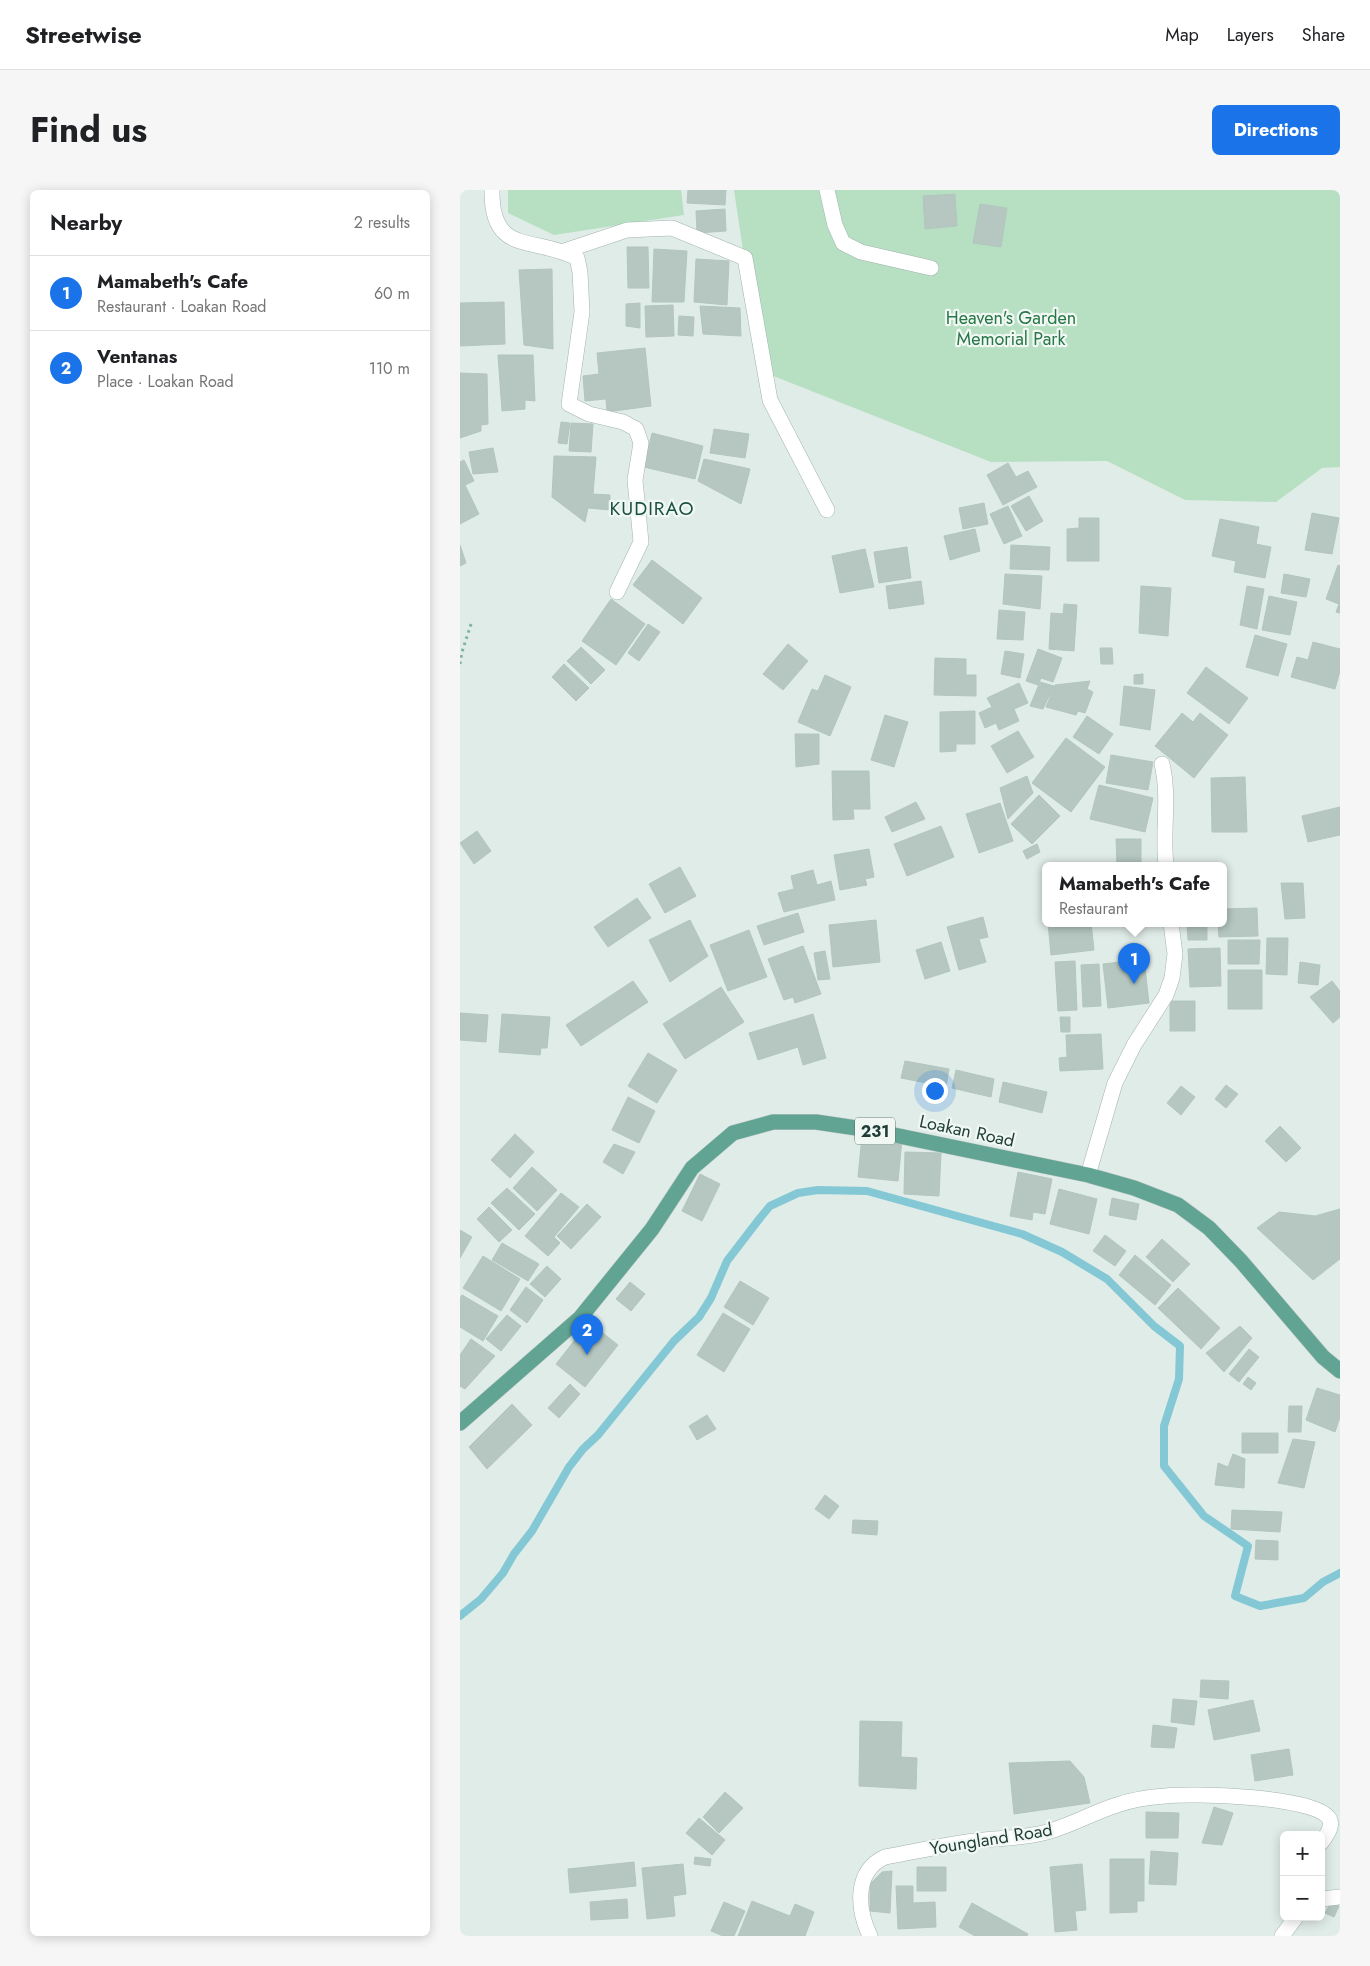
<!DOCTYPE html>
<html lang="en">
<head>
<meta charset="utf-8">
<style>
  body { margin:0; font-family:Jost,sans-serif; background:#f6f6f6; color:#202124 }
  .controls { position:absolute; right:15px; bottom:15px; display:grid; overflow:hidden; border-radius:8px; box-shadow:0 2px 12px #0003 }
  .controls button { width:45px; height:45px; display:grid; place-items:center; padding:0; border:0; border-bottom:1px solid #e0e0e0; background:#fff; color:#202124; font:25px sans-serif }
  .you { position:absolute; left:474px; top:900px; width:18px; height:18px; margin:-12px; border:4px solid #fff; border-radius:50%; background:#1a73e8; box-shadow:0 0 0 8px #1a73e833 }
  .badge { display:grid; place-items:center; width:32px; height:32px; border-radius:50%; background:#1a73e8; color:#fff; font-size:16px; font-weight:700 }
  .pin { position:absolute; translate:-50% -41px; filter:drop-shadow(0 1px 2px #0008) }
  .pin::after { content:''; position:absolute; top:26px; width:18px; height:15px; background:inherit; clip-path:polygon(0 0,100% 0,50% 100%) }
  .popup { position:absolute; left:582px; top:672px; width:185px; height:65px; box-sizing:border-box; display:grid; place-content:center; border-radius:8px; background:#fff; filter:drop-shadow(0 1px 4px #0005); font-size:16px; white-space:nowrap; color:#757577 }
  .popup b { font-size:19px; color:#202124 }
  .popup::after { content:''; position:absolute; left:50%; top:100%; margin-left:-10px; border:10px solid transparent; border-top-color:#fff }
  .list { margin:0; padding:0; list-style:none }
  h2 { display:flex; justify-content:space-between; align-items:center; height:65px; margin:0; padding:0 20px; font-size:21px }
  h2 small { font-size:16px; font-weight:400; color:#757577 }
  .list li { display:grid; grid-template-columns:32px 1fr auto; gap:15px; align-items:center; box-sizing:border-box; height:75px; padding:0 20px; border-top:1px solid #e0e0e0 }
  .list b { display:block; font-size:19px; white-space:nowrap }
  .list p { margin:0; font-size:16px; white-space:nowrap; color:#757577 }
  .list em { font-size:16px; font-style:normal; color:#757577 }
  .map { position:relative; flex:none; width:880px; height:1746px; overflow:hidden; border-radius:8px }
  header { display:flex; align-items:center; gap:30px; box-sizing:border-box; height:70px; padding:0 25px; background:#fff; border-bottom:1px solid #e0e0e0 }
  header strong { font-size:24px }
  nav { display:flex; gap:28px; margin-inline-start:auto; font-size:18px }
  .intro { display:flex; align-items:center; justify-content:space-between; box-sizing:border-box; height:120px; padding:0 30px }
  h1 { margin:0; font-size:35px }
  .button { padding:12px 22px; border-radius:8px; background:#1a73e8; color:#fff; font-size:18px; font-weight:700 }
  main { display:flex; gap:30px; padding:0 30px }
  aside { flex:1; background:#fff; border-radius:8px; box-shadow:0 2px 12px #0003 }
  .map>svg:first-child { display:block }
</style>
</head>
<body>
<header>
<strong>Streetwise</strong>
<nav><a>Map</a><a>Layers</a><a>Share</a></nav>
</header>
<div class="intro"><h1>Find us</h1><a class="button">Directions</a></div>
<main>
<aside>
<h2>Nearby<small>2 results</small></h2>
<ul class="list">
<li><span class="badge">1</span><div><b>Mamabeth's Cafe</b><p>Restaurant · Loakan Road</p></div><em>60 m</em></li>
<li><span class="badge">2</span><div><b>Ventanas</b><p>Place · Loakan Road</p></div><em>110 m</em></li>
</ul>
</aside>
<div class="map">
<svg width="880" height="1746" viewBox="0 0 880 1746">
  <rect width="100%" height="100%" fill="#e0ece7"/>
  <path fill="#b7dfc2" d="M48,0h173l3,25 -130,20 -46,-22z
    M274,0h606v277l-18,1 -46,34 -91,-2 -78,-39 -116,1 -230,-91z"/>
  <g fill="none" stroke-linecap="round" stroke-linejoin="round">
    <path stroke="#84c8d5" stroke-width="8" d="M0,1426l21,-17 22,-26 11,-19 18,-23 37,-64 14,-18 15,-14 76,-94 25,-24 12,-19 16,-37 33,-43 10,-12 28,-13 20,-3 49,1 155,43 40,18 45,27 47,47 26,20 -1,33 -15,47v40l40,50 44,30 -13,50 25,10 44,-8 19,-16 17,-9"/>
  </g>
  <path fill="#b5c7c0" stroke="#b2c6be" d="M228,0h38l-1,15 -38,-2z
    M495,4l2,32 -32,3 -2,-33z
    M520,14l27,4 -6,39 -28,-4z
    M265,19l1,22 -29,2 -1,-22z
    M167,57h21l1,41h-21z
    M194,59l33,2 -3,51h-32z
    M236,69l33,2 -2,44 -33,-3z
    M92,79l1,80 -29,-4 -5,-75z
    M44,112l1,42 -45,2v-43z
    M180,113v25l-14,-2v-22z
    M213,115l1,31 -28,1 -1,-31z
    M240,116l40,2 1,28 -38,-2z
    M219,126l15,1 -1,19 -15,-1z
    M185,158l6,58 -44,6 -1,-13 -21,2 -2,-25 16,-2 -2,-21z
    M38,165h35l2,46 -10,-1v9l-23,2z
    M0,183l27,1 1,50 -7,1v6l-21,7z
    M101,232l9,1 -3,21 -9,-1z
    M111,233l22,1 -2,28 -22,-1z
    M254,239l35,5 -4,24 -35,-5z
    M192,243l51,13 -8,33 -51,-12z
    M33,258l5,24 -25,2 -4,-22z
    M94,266l42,1 -3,37 17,1v15l-22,-2 -3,14 -33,-25z
    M244,269l46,10 -9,35 -43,-23z
    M4,270l10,21 -9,4 14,29 -19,10v-62z
    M548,273l8,14 12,-6 9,16 -34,18 -16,-30z
    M569,306l14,25 -17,10 -15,-25z
    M524,313l4,21 -25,5 -4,-21z
    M548,316l14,30 -18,8 -14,-30z
    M852,323l27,5 -7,36 -27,-4z
    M619,328h20v43h-32v-32l12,-1z
    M760,329l39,8 -3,17 15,3 -6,31 -31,-6 2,-11 -24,-5z
    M515,339l5,22 -30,9 -6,-24z
    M0,355l6,18 -6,3z
    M551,355l39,2 -1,23 -39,-1z
    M447,357l4,31 -32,5 -5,-31z
    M405,359l9,38 -34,6 -8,-37z
    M192,370l50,38 -19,26 -50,-39z
    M878,375l2,1v47l-4,-1 3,-8 -13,-5z
    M545,384l37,2 -2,33 -37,-5z
    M824,384l26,5 -4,18 -25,-4z
    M461,391l3,23 -35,5 -3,-23z
    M681,396l30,2 -3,48 -29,-3z
    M787,396l17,3 -7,40 -17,-4z
    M809,406l28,6 -7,33 -28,-5z
    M151,409l34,25 -29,41 -34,-24z
    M604,414l13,1 -3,46 -25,-2 2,-36 12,1z
    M539,420l26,2 -2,28 -26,-1z
    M188,434l12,8 -21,29 -11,-8z
    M795,445l32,9 -9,32 -32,-9z
    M853,452l27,7v22l-5,18 -44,-12 6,-20 11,3z
    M328,454l20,17 -25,29 -20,-16z
    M121,457l24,23 -14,14 -24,-23z
    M640,458h12l1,16h-12z
    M578,459l24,9 -9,24 -12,-4 -3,7 -12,-4z
    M545,461l19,3 -4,24 -19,-4z
    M475,468l31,1v16h10v21l-42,-1z
    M104,474l25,24 -13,13 -24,-24z
    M746,477l42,31 -19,26 -42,-31z
    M683,484v10h-9v-9z
    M365,485l26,12 -21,49 -32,-14 14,-33 6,2z
    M630,491l-3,8 6,3 -8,21 -7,-2 -2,4 -30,-8 9,-22z
    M580,492l14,4 -11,23 -13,-3z
    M559,493l9,20 -14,6 5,12 -20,9 -3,-7 -11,5 -6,-15 13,-6 -5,-9z
    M664,496l31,4 -5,40 -30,-5z
    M515,521v33h-19v7l-16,1v-40z
    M722,523l11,9 7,-9 28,22 -34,43 -39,-32z
    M425,525l23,7 -14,45 -23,-7z
    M627,526l26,18 -14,20 -26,-17z
    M558,541l16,26 -27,16 -16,-27z
    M335,544h24v30l-23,3z
    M606,548l39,29 -34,45 -39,-29z
    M651,565l42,7 -5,28 -42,-7z
    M372,581h37l1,38h-17l1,10 -21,1z
    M567,586l6,17 -25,26 -8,-31z
    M785,587l2,55h-35l-1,-54z
    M639,595l54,13 -8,34 -55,-13z
    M579,605l21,21 -28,28 -21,-20z
    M456,612l9,17 -33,13 -7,-15z
    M540,613l13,38 -34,12 -13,-39z
    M880,617v28l-32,7 -6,-26z
    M481,636l13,31 -47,19 -13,-32z
    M17,641l14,20 -17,13 -14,-21z
    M656,649h25v26h-24z
    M577,654l3,8 -13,7 -4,-8z
    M409,659l5,28 -9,2 2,6 -27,5 -6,-35z
    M220,677l16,29 -31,17 -16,-29z
    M353,680l4,15 14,-4 4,19 -51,12 -6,-19 16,-4 -3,-13z
    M821,693h22l2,35 -20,1z
    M177,708l14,20 -43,29 -14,-20z
    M797,718l1,28 -39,1 -1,-14h5v-14z
    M338,723l6,19 -40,13 -7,-19z
    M523,727l5,20 -9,2 7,23 -27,8 -12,-43z
    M230,730l18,36 -38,26 -21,-42z
    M416,730l4,42 -47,5 -4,-42z
    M588,733h43l3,27 -43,5z
    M727,733h20v17h-19z
    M289,740l18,47 -39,14 -18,-46z
    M807,748h21l-1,37 -21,-1z
    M768,750h32l-1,24h-31z
    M481,752l9,29 -25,8 -9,-29z
    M343,756l18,48 -26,9 -2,-6 -9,3 -16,-41z
    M760,758l1,38 -31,1 -2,-38z
    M365,761l5,28 -12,1 -4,-27z
    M684,769l5,44 -41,5 -5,-44z
    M615,771l2,49 -19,1 -3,-49z
    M840,772l20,3 -2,20 -20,-2z
    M639,774l2,42 -18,1 -2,-42z
    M768,780h34v39h-34z
    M173,791l15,21 -67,44 -15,-21z
    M872,791l8,10v26l-7,6 -23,-26z
    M261,797l23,35 -59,37 -22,-35z
    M710,811h25v30h-25z
    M0,823l28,2 -2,27 -26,-2z
    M42,824l48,3 -3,31h-6l-1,7 -41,-3z
    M353,824l13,44 -23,7 -5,-18 -40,13 -9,-27z
    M600,827h10v15h-9z
    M641,844l2,35 -43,2 -1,-13 8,-1 -1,-22z
    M188,863l29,17 -20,33 -29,-17z
    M445,871l44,8 -3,18 -45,-9z
    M496,880l38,9 -3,18 -39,-9z
    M543,892l44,10 -5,21 -43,-11z
    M766,895l12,9 -12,14 -11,-9z
    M721,896l14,11 -14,18 -14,-12z
    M168,907l27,14 -16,32 -27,-13z
    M820,936l21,22 -15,14 -21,-21z
    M55,944l19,18 -24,26 -19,-18z
    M402,946l40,4 -4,41 -40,-4z
    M154,954l21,8 -12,22 -20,-12z
    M445,962l36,1 -2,43 -35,-2z
    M72,977l25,23 -20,21 -24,-23z
    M558,982l34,7 -7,35 -12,-2 -1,8 -22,-4z
    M240,984l20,10 -18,37 -20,-10z
    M47,998l28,26 -16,16 -28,-27z
    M599,999l38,10 -8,35 -39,-10z
    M101,1003l18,14 -25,30 6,6 -12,13 -23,-20z
    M652,1008l27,6 -3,16 -27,-5z
    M127,1014l14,13 -30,32 -14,-13z
    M29,1017l23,23 -13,12 -22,-23z
    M880,1019v50l-27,21 -56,-52 22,-16 36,4z
    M0,1040l12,7 -12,21z
    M645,1045l21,16 -11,15 -22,-15z
    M702,1049l28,25 -17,18 -27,-25z
    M42,1053l37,21 -11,17 -36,-21z
    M675,1065l36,30 -16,20 -36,-30z
    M23,1066l37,23 -19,32 -38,-23z
    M87,1076l14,13 -16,18 -15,-13z
    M280,1091l29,17 -16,27 -29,-18z
    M170,1092l15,12 -14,17 -15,-12z
    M66,1097l17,13 -16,23 -17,-13z
    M718,1098l42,40 -19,21 -43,-41z
    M2,1105l36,21 -15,25 -23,-14v-29z
    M263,1123l27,16 -26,43 -27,-17z
    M47,1125l14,11 -20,25 -15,-12z
    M129,1132l29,23 -33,42 -29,-23z
    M780,1136l12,12 -28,34 -18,-19z
    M11,1149l24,17 -30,33 -5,-3v-31z
    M789,1159l10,8 -20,25 -10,-8z
    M788,1187l8,6 -5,7 -8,-6z
    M110,1194l10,10 -21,24 -11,-10z
    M857,1198l23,7v22l-5,15 -29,-12z
    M52,1214l20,21 -45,44 -18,-22z
    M829,1216h13l-1,26h-13z
    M247,1225l9,14 -19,11 -8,-14z
    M782,1243h36v20h-36z
    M833,1249l22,3 -11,46 -26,-5z
    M773,1264l12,5 -1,29 -29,-3 3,-22 10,4z
    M365,1305l14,11 -10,13 -14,-10z
    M772,1320l50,2 -2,20 -49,-3z
    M393,1330l25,1 -1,14 -25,-2z
    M796,1350l22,1v19l-23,-1z
    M741,1490l28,1 -1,18 -28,-2z
    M713,1509l24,2 -3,24 -23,-3z
    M793,1510l7,31 -46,9 -6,-30z
    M400,1531l42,1 -1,35 16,1 -1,31 -57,-3z
    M693,1535l24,3 -3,20 -23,-1z
    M829,1559l4,26 -38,6 -4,-26z
    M610,1571l14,16 6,26 -76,11 -5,-51z
    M265,1602l18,16 -24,25 -16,-16z
    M754,1617l19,6 -11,32 -20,-2z
    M686,1622l33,1 -1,25h-32z
    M239,1628l26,22 -13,15 -26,-22z
    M691,1661l27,2 -2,32 -27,-1z
    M235,1667l16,2 -1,7 -16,-2z
    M650,1669h34v42h-7v11l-27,1z
    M174,1672l2,24 -66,7 -2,-24z
    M223,1674l3,30 -13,2 2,20 -28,3 -5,-51z
    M622,1674l4,46 -11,1 2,19 -22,2 -5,-65z
    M457,1677h29v24h-29z
    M432,1681l-2,42 -20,-2v-27l12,-12z
    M436,1696h17v17l22,-1 1,25 -38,2z
    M167,1709l1,19 -37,2 -1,-18z
    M292,1711l38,15 5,-12 19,8 -9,24h-67z
    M264,1712l21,9 -11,25h-11l-12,-5z
    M871,1712l8,4 -5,11 -9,-4z
    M512,1713l56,31 -1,2h-52l-16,-9z"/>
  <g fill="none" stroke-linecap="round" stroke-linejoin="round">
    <defs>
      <path id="minor" d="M32,0c-1,66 42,46 85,68l3,14 2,40 -13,92 20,10 34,8 13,7 5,14 -6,37 6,62 -24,50
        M367,0l8,35 8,18 18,9 70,16
        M104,61l63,-21 45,-2 73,30 25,142 57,110
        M702,574c8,34 0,67 4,101
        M628,985l27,-92 19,-38 32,-50 6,-17 3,-24 -4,-31
        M861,1709l19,-2
        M410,1746c-13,-27 -16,-65 15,-79 28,-5 55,-11 82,-15 25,-4 51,-3 76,-9 26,-6 48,-20 74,-28 14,-5 33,-8 48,-9 28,-3 146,0 163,21 7,8 -2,19 -7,26
        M822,1746l14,-19"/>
      <path id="major" d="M0,1233l120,-105 72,-89 40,-61 41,-35 40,-11h43l54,8 218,45 46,13 44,17 31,23 32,33 82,96 17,14"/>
    </defs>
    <use href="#minor" stroke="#a2b4ae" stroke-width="16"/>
    <use href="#major" stroke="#c0c9c7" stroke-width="16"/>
    <path stroke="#7eb2a2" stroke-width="3" stroke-dasharray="2.5 4" stroke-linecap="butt" d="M0,474l2,-12 10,-31"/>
    <use href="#minor" stroke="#fff" stroke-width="15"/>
    <use href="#major" stroke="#61a494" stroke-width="15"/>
  </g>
  <g text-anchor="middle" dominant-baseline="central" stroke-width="4.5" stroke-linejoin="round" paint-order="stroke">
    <rect fill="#f1f8f4" stroke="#5e756f" stroke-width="1" x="395" y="927.5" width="40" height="27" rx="4"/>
    <g font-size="16" font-weight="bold" fill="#1f3d36">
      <text x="415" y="941">231</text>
    </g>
    <g font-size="18" fill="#277747" stroke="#f1f8f4">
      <text x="551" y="128">Heaven's Garden<tspan x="551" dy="21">Memorial Park</tspan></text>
    </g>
    <g font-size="18" fill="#1f3d36" stroke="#f1f8f4">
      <text transform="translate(507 941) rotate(12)">Loakan Road</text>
      <text transform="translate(531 1649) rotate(-9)">Youngland Road</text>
    </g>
    <g font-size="19" letter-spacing="1" fill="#1a5144" stroke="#f1f8f4">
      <text x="192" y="318">KUDIRAO</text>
    </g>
  </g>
</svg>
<div class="controls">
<button>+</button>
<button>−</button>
</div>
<div class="you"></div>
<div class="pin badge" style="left:674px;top:794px">1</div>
<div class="popup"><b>Mamabeth's Cafe</b>Restaurant</div>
<div class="pin badge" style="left:127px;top:1165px">2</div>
</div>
</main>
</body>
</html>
